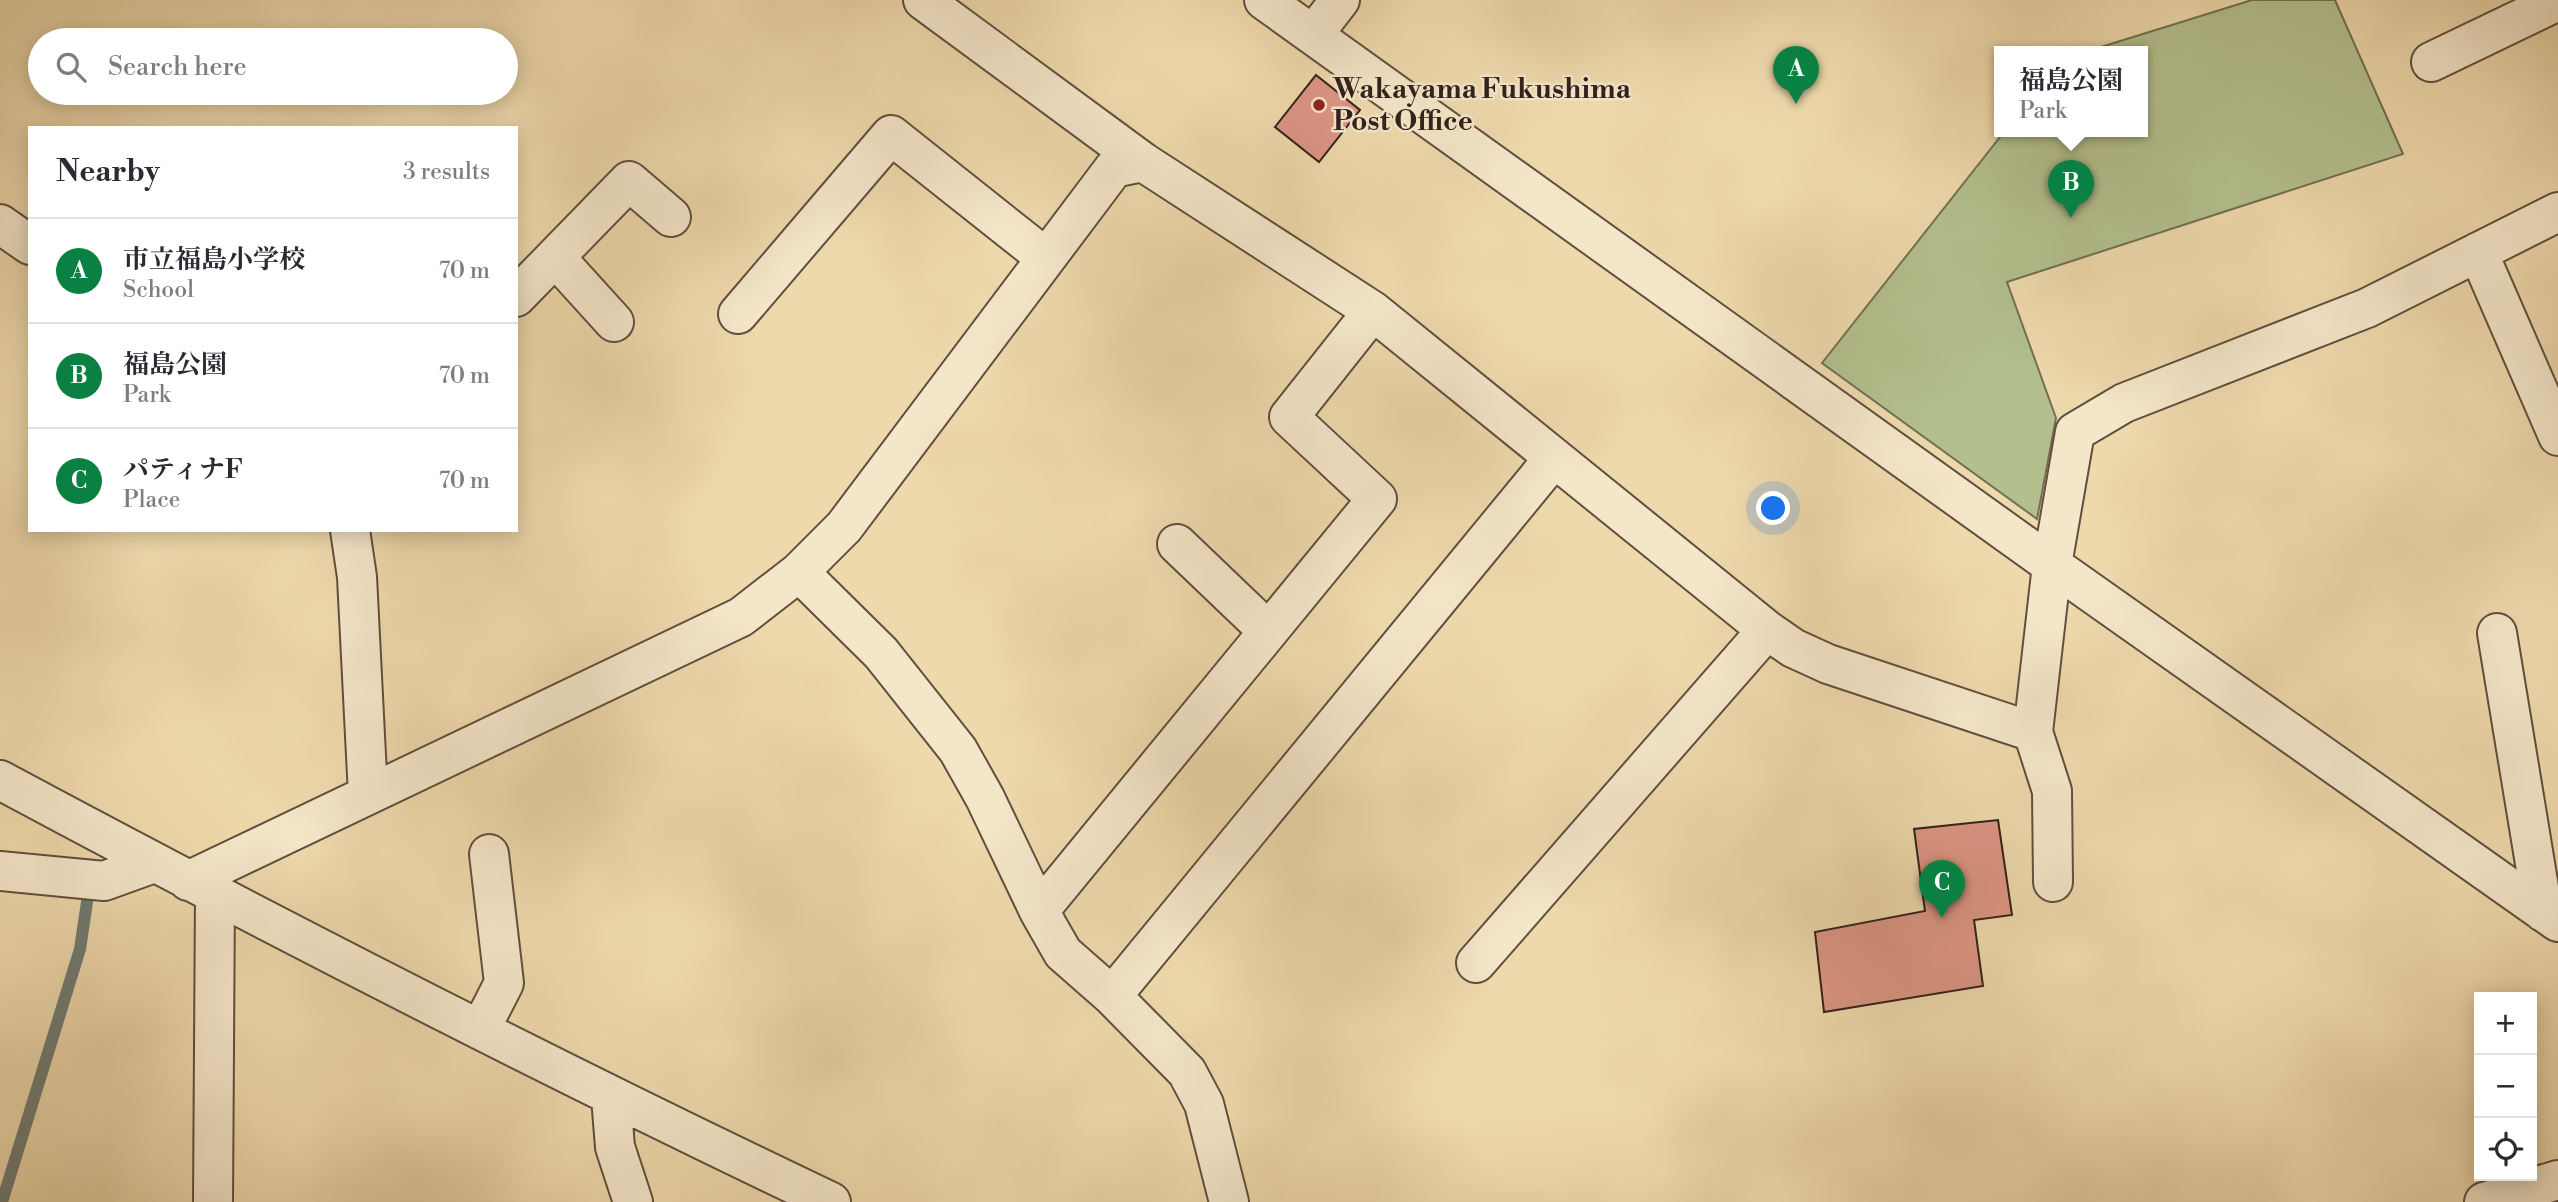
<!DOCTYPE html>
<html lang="en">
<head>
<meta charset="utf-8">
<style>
  body { margin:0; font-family:"Libre Bodoni","Noto Serif JP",serif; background:#f2f2f3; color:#2b2b33 }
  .controls { position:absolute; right:21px; bottom:21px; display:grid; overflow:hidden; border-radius:0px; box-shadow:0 4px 18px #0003 }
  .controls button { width:63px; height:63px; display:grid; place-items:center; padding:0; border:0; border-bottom:2px solid #e1e1e2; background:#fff; color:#2b2b33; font:35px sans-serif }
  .you { position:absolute; left:1774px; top:509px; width:24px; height:24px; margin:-18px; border:5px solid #fff; border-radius:50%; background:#1a73e8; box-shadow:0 0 0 10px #1a73e833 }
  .badge { display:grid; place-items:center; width:46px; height:46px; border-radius:50%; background:#0b8043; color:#fff; font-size:23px; font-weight:700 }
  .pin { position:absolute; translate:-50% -58px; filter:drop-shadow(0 2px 4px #0008) }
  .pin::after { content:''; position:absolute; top:37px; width:24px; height:21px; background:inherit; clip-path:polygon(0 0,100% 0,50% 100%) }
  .popup { position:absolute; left:1994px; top:46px; width:154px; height:91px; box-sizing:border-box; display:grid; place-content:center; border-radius:0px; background:#fff; filter:drop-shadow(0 2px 5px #0005); font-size:23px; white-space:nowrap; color:#7c7c81 }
  .popup b { font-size:26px; color:#2b2b33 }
  .popup::after { content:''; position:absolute; left:50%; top:100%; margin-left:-14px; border:14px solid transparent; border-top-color:#fff }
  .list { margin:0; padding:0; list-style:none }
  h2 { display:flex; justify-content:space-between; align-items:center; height:91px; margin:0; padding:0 28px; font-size:30px }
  h2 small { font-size:23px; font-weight:400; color:#7c7c81 }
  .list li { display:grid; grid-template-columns:46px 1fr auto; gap:21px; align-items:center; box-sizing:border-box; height:105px; padding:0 28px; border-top:2px solid #e1e1e2 }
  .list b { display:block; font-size:26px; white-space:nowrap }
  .list p { margin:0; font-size:23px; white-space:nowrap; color:#7c7c81 }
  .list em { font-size:23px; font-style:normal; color:#7c7c81 }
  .icon { flex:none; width:38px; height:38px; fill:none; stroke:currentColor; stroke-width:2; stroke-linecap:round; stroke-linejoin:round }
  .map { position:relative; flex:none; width:2558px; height:1202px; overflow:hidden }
  .search { position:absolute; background:#fff; box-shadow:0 4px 18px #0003; left:28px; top:28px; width:490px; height:77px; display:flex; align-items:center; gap:18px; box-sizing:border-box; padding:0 24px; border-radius:38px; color:#7c7c81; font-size:26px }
  .panel { position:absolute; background:#fff; box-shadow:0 4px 18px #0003; left:28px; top:126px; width:490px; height:406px; border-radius:0px }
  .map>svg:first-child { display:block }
</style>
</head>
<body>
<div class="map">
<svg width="2558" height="1202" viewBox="0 0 2558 1202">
  <rect width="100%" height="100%" fill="#eed9ac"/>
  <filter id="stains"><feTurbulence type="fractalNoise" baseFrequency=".00286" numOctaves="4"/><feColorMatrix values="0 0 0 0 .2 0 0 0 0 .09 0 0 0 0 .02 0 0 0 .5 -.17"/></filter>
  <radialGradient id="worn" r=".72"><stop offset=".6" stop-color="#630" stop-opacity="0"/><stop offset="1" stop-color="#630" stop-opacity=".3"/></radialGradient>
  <path fill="#b3c08e" stroke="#727054" stroke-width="2" d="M2252,0h83l68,154 -396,128 49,136 -19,101 -215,-156 182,-231h139v-80h-58z"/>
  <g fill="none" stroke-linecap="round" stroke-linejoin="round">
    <path stroke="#707c74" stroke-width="12" d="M2,1202l78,-253 10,-67"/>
  </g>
  <path fill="#dc9584" stroke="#30211b" stroke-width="2" d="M1316,75l44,35 -41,52 -44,-35z
    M1998,820l14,95 -38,5 9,66 -159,26 -9,-80 110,-21 -11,-82z"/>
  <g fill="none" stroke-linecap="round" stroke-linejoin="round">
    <defs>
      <path id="minor" d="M923,0l220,162
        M1264,0l788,565 506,357
        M1313,35l27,-35
        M2431,62l127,-61
        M0,224l30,21
        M2478,252l80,184
        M555,257l59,65
        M516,297l113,-116 42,36
        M738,314l153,-179 155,123
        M350,530l7,47 11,218
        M1177,544l91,87
        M799,572l82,81 77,97 27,48 54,113 24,42 49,43 75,76 17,32 25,98
        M2497,633l46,279
        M0,780c274,147 550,288 831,422
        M0,871l104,10 50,-18
        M188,881l553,-264 58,-45 45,-45 270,-359 29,-6 230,149 394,319 26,18 35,16 205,68
        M2053,882l-1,-91 -19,-59 19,-167 23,-133 49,-29 243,-95 191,-96
        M1039,911l338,-412 -88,-82 84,-106
        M1476,963l291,-333
        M1112,996l442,-538
        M480,1030l24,-47 -15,-129
        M611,1097l4,50 18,55
        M213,1202l2,-308
        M2484,1202l74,-22"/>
    </defs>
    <use href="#minor" stroke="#604f3f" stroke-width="42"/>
    <use href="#minor" stroke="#f4e6c9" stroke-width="38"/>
  </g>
  <circle fill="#8f2418" stroke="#f4e6c9" stroke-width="2.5" cx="1319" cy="105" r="7"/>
  <g text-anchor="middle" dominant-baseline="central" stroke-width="5" stroke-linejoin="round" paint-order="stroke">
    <g font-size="28" font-weight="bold" fill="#30211b" stroke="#f4e6c9" text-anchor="start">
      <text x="1333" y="89">Wakayama Fukushima<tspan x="1333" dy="32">Post Office</tspan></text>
    </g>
  </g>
  <rect width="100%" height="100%" filter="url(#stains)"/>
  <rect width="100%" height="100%" fill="url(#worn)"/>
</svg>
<div class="controls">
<button>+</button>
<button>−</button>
<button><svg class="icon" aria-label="locate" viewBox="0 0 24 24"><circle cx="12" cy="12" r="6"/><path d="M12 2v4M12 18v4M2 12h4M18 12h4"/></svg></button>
</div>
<div class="you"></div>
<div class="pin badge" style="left:1796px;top:104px">A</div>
<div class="pin badge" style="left:2071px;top:218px">B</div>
<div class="popup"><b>福島公園</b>Park</div>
<div class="pin badge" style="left:1942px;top:918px">C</div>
<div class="search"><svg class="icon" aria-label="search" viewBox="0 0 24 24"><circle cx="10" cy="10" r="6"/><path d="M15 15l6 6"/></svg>Search here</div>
<section class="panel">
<h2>Nearby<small>3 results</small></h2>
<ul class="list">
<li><span class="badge">A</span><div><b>市立福島小学校</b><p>School</p></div><em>70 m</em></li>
<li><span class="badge">B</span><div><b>福島公園</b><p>Park</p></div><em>70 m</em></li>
<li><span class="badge">C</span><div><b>パティナF</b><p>Place</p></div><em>70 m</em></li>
</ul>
</section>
</div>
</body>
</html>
